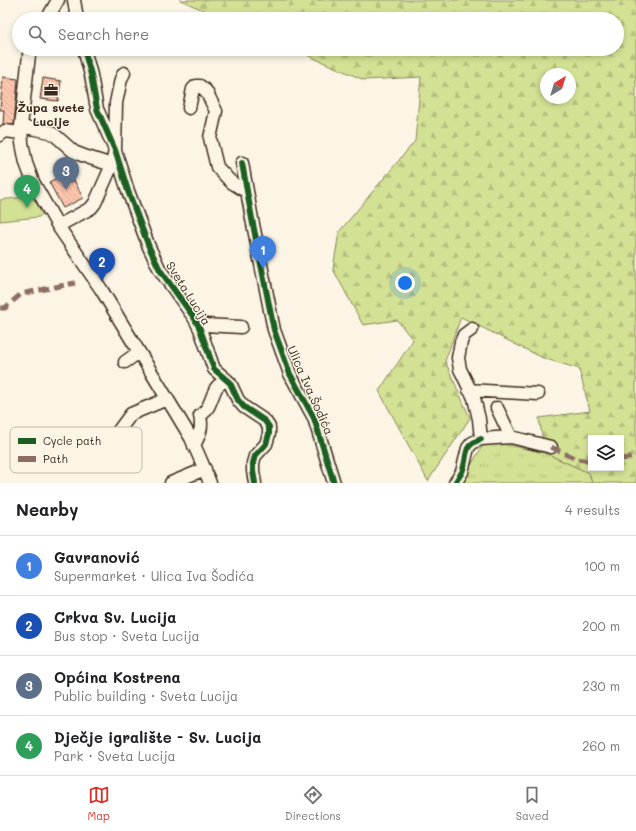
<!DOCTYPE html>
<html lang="en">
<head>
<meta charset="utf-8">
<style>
  body { margin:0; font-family:Mali,sans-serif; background:#f2f2f2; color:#202124 }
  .controls { position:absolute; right:12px; bottom:12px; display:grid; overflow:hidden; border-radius:0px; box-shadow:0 2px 6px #0003 }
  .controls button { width:36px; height:36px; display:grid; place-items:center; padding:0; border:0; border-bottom:1px solid #e0e0e0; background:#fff; color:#202124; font:20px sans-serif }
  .compass { position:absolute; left:540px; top:68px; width:36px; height:36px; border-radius:50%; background:#fff; box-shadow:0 2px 6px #0003; rotate:38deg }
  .you { position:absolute; left:405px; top:283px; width:14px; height:14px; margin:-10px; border:3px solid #fff; border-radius:50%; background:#1a73e8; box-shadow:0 0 0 6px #1a73e833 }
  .badge { display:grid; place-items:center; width:26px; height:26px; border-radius:50%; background:#d93025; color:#fff; font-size:13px; font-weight:700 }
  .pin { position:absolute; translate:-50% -33px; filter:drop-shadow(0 1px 2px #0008) }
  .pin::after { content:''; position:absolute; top:21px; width:14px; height:12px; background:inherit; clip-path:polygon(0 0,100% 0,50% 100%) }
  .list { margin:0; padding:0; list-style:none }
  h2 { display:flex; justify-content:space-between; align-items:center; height:52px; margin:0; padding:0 16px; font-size:17px }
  h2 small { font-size:13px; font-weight:400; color:#757577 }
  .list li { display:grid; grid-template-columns:26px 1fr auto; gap:12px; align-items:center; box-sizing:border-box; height:60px; padding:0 16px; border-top:1px solid #e0e0e0 }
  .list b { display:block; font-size:15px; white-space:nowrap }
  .list p { margin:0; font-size:13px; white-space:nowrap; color:#757577 }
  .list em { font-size:13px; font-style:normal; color:#757577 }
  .icon { flex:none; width:22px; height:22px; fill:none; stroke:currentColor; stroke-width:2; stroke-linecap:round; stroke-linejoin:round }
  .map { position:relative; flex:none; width:636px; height:483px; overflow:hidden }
  .search { position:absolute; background:#fff; box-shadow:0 2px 6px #0003; left:12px; right:12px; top:12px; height:44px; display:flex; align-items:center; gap:10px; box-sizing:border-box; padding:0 14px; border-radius:22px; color:#757577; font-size:15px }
  .sheet { height:292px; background:#fff }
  nav { display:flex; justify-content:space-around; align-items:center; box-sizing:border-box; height:56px; border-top:1px solid #e0e0e0; background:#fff; font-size:11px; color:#757577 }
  nav a { display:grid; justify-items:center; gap:2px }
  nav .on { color:#d93025 }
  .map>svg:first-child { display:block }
</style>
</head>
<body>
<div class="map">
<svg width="636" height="483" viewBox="0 0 636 483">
  <defs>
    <pattern id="grass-tufts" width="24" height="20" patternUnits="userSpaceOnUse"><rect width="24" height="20" fill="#d3e194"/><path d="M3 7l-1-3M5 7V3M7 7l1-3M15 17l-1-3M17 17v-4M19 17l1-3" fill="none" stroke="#b6c17f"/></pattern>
    <pattern id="forest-firs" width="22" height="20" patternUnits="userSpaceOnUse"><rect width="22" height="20" fill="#d3e194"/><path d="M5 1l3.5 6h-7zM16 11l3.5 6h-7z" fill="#b6c17f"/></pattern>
    <pattern id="building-back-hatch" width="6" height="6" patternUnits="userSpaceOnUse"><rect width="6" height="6" fill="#fcc6ae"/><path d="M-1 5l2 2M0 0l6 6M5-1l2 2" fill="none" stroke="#d9aa95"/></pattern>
  </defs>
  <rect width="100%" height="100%" fill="#fcf5e5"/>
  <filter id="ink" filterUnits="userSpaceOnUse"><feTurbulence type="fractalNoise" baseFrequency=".025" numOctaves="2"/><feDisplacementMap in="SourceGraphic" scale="8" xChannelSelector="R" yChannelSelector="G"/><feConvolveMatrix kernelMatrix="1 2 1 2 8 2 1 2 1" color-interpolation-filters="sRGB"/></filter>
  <g filter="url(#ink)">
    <path fill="url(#grass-tufts)" stroke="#878659" d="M486,440l59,13 44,20 3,10h-125l-5,-3z"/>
    <path fill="url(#forest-firs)" stroke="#878659" fill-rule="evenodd" d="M180,0h456v483h-44l-3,-10 -44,-20 -6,-35 51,-7 -11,-42 -36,-11 -82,-41 -16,44 25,57 -42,63 -49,-90 34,-51 -16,-20 -34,5 -30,-56 6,-37 76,-91 6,-64 -57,3 -71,-31h324v-30h-393zM546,74h24v24h-24zM591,438h30v30h-30z"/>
    <path fill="#d3e194" stroke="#878659" d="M33,196l9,18 -3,3 -39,4v-21z"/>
    <path fill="url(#building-back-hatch)" stroke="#3b2a1e" d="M3,77l15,2 -4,46 -11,-1 1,-14h-4z
      M43,78l18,3 -3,20 -18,-2z
      M65,174l5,9 4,-3 9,18 -20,10 -14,-26z"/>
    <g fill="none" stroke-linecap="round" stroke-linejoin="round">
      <defs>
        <path id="minor" d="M74,0l3,19
          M47,19l11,-19
          M31,49l-2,6 -8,71 1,17 4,20 7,19 25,44 43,63 90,149 11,25 8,20
          M84,49l7,26 6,34 18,41 13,41 21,56 11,23 35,49 5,10 14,40 16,14 8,17 6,7 21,14 4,6v7l-3,10 -11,12 -2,7v8l2,12
          M189,108l4,-19 3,-3h4l6,5 10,20 -6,27 7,29 14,15 16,10
          M21,126l29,6 6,4 18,16 13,5 25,8
          M0,135l5,-4 16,2
          M242,163l10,56 22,111 16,44 24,44 20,65
          M58,226l33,-18 4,-5 17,-38 3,-15 1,-47 5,-24 3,-6
          M195,319l10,6 36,2
          M472,329l-8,6 -3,7 -3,16 2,11 14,29 5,21 2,20
          M125,362l14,-10
          M469,390l69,4
          M497,408l14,29
          M117,433l14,-19 36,-15
          M194,446c5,-11 9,-18 6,-30 10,-7 11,-18 16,-28 2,-3 7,-6 10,-9
          M171,483l34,-14
          M455,483l7,-11 6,-24 4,-5 9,-4 30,-2 40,10"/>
      </defs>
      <use href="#minor" stroke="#3b2a1e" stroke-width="15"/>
      <use href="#minor" stroke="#fcf5e5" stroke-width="12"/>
      <path stroke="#8d6e63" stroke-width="5" stroke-dasharray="10 5" stroke-linecap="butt" d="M0,308h5l16,-14 54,-11
        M551,447l25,12 15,2
        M621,459l15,-2"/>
      <defs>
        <path id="cycleway" d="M84,49l7,26 6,34 18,41 13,41 21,56 11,23 35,49 5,10 14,40 16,14 8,17 6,7 21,14 4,6v7l-3,10 -11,12 -2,7v8l2,12
          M242,163l10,56 22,111 16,44 24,44 20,65
          M455,483c2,-4 5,-7 7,-11 7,-16 -1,-26 19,-33"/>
      </defs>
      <use href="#cycleway" stroke="#fcf5e5" stroke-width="8"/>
      <use href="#cycleway" stroke="#1b5e20" stroke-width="6"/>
    </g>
  </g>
  <defs>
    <symbol id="office-bare" viewBox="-9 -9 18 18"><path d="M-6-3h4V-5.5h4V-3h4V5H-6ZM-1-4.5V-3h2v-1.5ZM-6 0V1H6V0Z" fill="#3b2a1e" stroke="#fcf5e5" stroke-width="2.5" paint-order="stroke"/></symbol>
  </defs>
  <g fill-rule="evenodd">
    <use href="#office-bare" x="41" y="80" width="20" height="20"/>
  </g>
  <g text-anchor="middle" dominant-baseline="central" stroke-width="3" stroke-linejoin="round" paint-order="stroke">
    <g font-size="12" font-weight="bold" fill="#3b2a1e" stroke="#fcf5e5">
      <text x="51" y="107">Župa svete<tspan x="51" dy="14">Lucije</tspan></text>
    </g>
    <g font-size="12" fill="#3b2a1e" stroke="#fcf5e5">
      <text transform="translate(189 293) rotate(58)">Sveta Lucija</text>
      <text transform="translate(311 390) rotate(66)">Ulica Iva Šodića</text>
    </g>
  </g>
  <rect x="10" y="427" width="132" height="46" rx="6" fill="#fcf5e5" stroke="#c2b8a9" stroke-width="1"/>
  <rect x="18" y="438" width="18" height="6" fill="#1b5e20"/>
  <rect x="18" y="456" width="18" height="6" fill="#8d6e63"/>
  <g font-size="11" fill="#3b2a1e">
    <text x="43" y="445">Cycle path</text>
    <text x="43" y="463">Path</text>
  </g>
</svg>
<div class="controls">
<button><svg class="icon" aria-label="layers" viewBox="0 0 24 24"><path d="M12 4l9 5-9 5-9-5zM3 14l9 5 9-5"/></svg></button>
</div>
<svg class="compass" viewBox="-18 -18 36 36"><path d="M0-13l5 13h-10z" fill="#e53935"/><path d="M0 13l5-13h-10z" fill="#757577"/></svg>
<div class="you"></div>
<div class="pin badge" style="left:263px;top:269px;background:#3f7fe0">1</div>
<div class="pin badge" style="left:102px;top:281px;background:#1a4fb4">2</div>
<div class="pin badge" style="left:66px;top:190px;background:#5c6f8a">3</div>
<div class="pin badge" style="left:27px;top:208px;background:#2e9e5b">4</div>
<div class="search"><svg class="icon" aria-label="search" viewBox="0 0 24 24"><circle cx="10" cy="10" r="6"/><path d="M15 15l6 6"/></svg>Search here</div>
</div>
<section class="sheet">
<h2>Nearby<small>4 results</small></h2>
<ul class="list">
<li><span class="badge" style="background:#3f7fe0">1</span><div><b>Gavranović</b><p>Supermarket · Ulica Iva Šodića</p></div><em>100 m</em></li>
<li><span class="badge" style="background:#1a4fb4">2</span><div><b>Crkva Sv. Lucija</b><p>Bus stop · Sveta Lucija</p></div><em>200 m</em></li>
<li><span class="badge" style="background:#5c6f8a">3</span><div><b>Općina Kostrena</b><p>Public building · Sveta Lucija</p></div><em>230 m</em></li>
<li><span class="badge" style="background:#2e9e5b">4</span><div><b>Dječje igralište - Sv. Lucija</b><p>Park · Sveta Lucija</p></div><em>260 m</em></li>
</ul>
</section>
<nav>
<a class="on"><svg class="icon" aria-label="map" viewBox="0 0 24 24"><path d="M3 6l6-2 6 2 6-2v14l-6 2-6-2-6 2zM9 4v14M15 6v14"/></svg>Map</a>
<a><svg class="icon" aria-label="directions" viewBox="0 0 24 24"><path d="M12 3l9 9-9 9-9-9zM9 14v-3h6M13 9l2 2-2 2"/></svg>Directions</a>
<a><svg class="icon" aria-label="saved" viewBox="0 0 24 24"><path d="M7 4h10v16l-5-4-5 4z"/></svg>Saved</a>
</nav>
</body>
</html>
